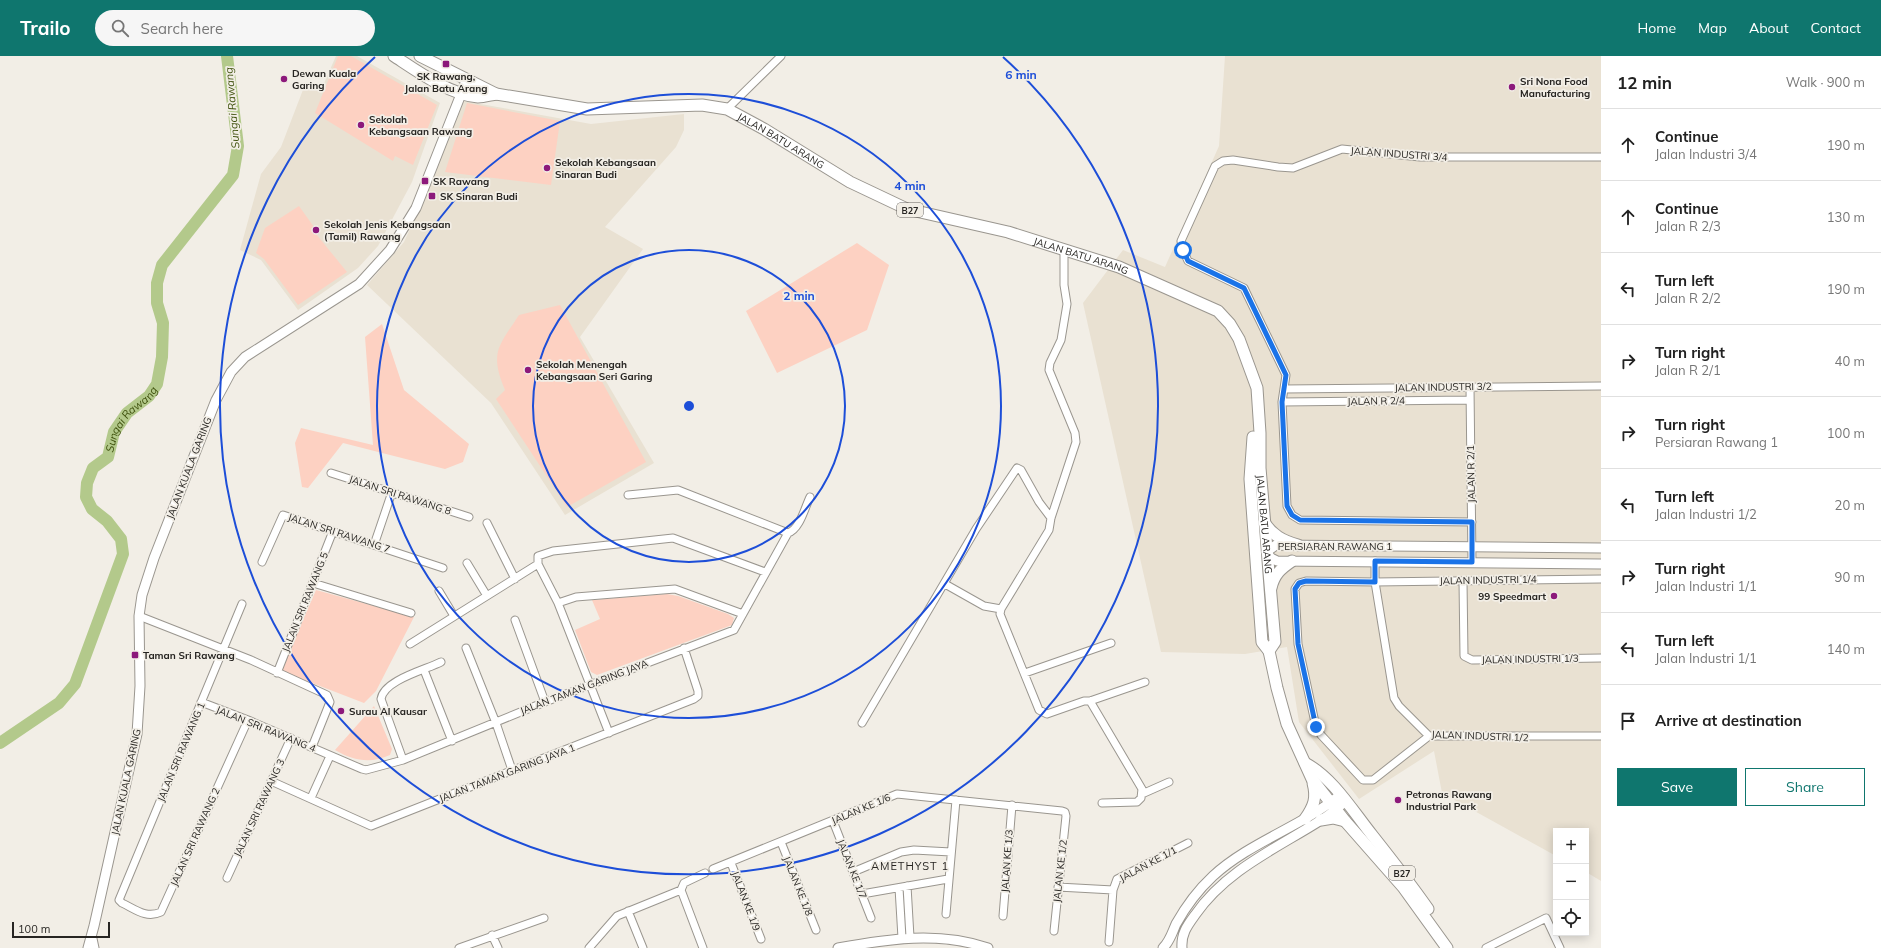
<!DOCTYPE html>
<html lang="en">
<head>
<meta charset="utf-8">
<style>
  body { margin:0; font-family:Mulish,sans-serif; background:#f6f6f6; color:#222 }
  .controls { position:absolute; right:12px; bottom:12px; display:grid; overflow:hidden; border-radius:0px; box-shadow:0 2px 10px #0003 }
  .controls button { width:36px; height:36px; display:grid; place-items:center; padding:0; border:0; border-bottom:1px solid #e0e0e0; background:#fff; color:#222; font:20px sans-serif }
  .scale { position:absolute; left:12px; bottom:10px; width:98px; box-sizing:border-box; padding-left:4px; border:2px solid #272522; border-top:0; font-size:11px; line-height:14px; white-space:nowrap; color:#272522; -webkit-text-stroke:3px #f2eee6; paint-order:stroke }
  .stop { position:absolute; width:12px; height:12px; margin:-9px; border:3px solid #1a73e8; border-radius:50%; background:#fff }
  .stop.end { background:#1a73e8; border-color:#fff; box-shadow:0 1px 4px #0008 }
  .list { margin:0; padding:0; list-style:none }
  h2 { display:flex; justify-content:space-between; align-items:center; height:52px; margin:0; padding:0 16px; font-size:17px }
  h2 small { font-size:13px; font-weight:400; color:#767676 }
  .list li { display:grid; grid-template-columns:26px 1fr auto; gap:12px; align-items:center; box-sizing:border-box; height:72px; padding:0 16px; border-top:1px solid #e0e0e0 }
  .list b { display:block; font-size:15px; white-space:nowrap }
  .list p { margin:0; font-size:13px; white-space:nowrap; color:#767676 }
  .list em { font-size:13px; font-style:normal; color:#767676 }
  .actions { display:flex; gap:8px; padding:12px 16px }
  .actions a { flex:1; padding:9px 0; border:1px solid #0f766e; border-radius:0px; text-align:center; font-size:14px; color:#0f766e }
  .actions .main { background:#0f766e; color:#fff }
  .icon { flex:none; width:22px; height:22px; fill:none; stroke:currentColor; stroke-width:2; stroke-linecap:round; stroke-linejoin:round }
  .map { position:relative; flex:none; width:1601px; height:892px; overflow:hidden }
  header { display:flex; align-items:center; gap:24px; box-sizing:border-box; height:56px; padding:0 20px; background:#0f766e; color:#fff }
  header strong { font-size:19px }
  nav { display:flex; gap:22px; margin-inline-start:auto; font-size:14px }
  .search { width:280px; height:36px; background:#f6f6f6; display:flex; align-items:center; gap:10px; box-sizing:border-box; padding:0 14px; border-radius:22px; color:#767676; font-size:15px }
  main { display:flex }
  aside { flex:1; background:#fff }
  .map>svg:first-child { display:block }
</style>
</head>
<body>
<header>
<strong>Trailo</strong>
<div class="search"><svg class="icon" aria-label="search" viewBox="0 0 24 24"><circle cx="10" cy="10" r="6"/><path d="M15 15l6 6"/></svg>Search here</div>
<nav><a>Home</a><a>Map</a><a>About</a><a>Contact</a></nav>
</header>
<main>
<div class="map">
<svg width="1601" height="892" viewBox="0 0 1601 892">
  <rect width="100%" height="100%" fill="#f2eee6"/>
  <path fill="#e9e1d2" d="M336,0h21l83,47 -28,79 -34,64 -20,22 -60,42 -37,-50 -21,-10 21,-76 20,-27 25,-65 15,8z
    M1225,0h376v825l-15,-9v-41h-30v25l-114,-63 -8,-42 -75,48 -60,-77 -12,-75 -42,7 -84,-2 -78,-349 40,-53 42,17 54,-121z
    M464,45l127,23 93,-10v16l-8,17 -71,80 38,22 -63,88 74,126 -89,52 -74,-112 -124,-118 37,-43 24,-52z"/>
  <path fill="#fdd1c2" d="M338,0h13l86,49 -24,60 -18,-9 -2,5 -78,-48z
    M467,47l93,18 -9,64 -106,-13z
    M299,150l15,21 -2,2 35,43 -49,33 -34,-46 -8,-6 9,-25z
    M857,187l32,22 -22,65 -90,43 -31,-62z
    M560,249l86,157 -79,45 -71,-108 9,-9c-16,-38 -6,-44 14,-75z
    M382,268l22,66 65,54 -6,18 -18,7 -102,-26 -35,45 -6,-1 -7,-44 6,-15 72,17 -8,-108z
    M316,534l98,27 -38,74 -12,12 -83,-32z
    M667,538l11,2 50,18 6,4 -2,7 -135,50 -6,-3 -16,-42 25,-11 -8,-19z
    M374,650l18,43 -2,6c-20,9 -36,6 -55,-5z"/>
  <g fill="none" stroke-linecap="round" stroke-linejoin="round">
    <path stroke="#b3c98b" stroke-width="12" id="s1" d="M0,687l59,-40 16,-19 48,-130 -2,-15 -14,-18 -15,-12 -6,-12 1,-14 6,-15 15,-11 6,-25 13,-19 22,-17 8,-12 5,-27 1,-34 -6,-20v-20l5,-18 71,-90 5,-29 -11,-90"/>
    <defs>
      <path id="minor" d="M727,53l54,-53
        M1064,194v35l3,19 -6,36 -11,23 -1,7 26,63 1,9 -25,76 -2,12 -48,79 -1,5 39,96 8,4 37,-13h6l55,-19
        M1470,331l2,175
        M1284,333l317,-3
        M1282,346l188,-2
        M331,417l138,44
        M628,439l50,-5 110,43
        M1472,466l-172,-2 -8,-5 -5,-9 -5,-104 4,-27 -42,-87 -56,-27 -5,-11 -2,-9 34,-75 8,-5 10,-1 45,7 15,1 49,-19 78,8h181
        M487,467l28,56
        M788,477c12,-4 17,-26 22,-36
        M374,489l18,-53
        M1375,505v21l19,116 5,8 30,30h172
        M262,506l21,-47 160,53
        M467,507l20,33
        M1463,525l1,75 8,4 129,-2
        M313,527l98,30
        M945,528l39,22 17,3
        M439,535l15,25
        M558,547l18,-6 99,-8 68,25
        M242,548l-123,296 3,3c13,6 24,16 39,9l87,-192
        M139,560l112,44 76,35 3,7 -18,45
        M515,564l30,82
        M410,588l128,-80
        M466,592l30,75 16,47
        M424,614l28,71
        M277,617l56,-142
        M1025,617l86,-30
        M1090,645l52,88 -1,9 -4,4 -35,1
        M201,646l47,18 114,49 4,1 37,-10 142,-58 189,-72 54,-97
        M862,667l114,-194 41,-61 4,2 18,32 12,16
        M609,677l-51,-130 -20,-39v-8l15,-5 120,-13 92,34
        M1429,680l-56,44h-10l-42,-45 -5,-8 -18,-83 -3,-55 4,-6 7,-2 69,1 226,-3
        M403,704l-22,-61c3,-19 44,-29 60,-37
        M271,725l100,45 323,-127 4,-3v-5l-14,-43
        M1142,738l27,-12
        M311,742l19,-42
        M833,765l38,97
        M781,786l35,88
        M731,807l30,76
        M713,813l184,-75 165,17 3,1 1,4 -12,115
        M853,816l48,-20 13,-2 37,2
        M227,822l64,-140
        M907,830l3,51
        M1058,831l55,3
        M899,832l3,50
        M681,834l22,58
        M681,834l3,-7 21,-10
        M862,838l86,-15
        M628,855l15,37
        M946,858l10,-114
        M1003,860l9,-111
        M92,878l3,14
        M492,879l6,13
        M1109,886l4,-52 4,-11 71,-36
        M459,892l85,-30
        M589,892l28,-32 64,-26
        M1486,892l60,-30 14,30"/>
      <path id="tertiary" d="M1601,492l-325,-3 -10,7 5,6 6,3 324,3
        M88,892l6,-22 43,-192 3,-48 -1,-70 3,-21 12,-37 62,-158 15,-28 14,-15 114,-73 31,-34 26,-42 51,-129
        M838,892c50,-9 100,-17 150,0
        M1163,892c7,-7 9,-15 13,-24 10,-18 22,-34 37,-48 37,-34 88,-49 127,-81
        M1182,892c-1,-14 5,-22 13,-33 31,-45 82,-67 126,-95 9,-5 16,-12 24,-18"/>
      <g id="primary">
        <path d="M394,0c23,15 56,39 84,41 6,0 12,-2 18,-3"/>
        <path id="s2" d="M420,0l76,38 25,4 66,11 115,-4 25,4 37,20 86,53 57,27 101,23 111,35 99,44 12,13 9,15 18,49 3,45v35l15,174 -6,9 8,37 10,36 25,55 33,42 58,66 44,61"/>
        <path d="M1253,381l-3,42 12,163 7,9"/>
        <path d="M1264,466c8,13 19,19 34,23"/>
        <path d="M1271,532c3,-13 9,-19 21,-27"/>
        <path d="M1305,707c28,15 47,47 67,72 19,24 38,48 56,74"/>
        <path d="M1305,763c9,-13 12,-21 8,-36"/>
        <path d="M1321,764l12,-2 12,3"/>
      </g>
    </defs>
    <use href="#minor" stroke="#9a968f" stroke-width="9"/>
    <use href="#tertiary" stroke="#9a968f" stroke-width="11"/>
    <use href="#primary" stroke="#9a968f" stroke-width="13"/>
    <use href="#minor" stroke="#fff" stroke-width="7"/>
    <use href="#tertiary" stroke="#fff" stroke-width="9"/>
    <use href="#primary" stroke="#fff" stroke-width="11"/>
  </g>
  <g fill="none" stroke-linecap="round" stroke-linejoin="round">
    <path stroke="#1a73e8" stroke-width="5" d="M1183,194l5,11 56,27 42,87 -4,27 5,104 5,9 8,5 172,2v40l-97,-1v21l-69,-1 -7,2 -4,6 3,55 18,83"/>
  </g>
  <g fill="none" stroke="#1d4ed8" stroke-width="2">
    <circle cx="689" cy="350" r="156"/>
    <circle cx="689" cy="350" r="312"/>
    <path d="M1003 1A469 469 0 1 1 375 1"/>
  </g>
  <g fill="#8c197b" stroke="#f2eee6" stroke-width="1.5">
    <rect x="442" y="4" width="8" height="8" rx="2"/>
    <circle cx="284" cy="23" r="4"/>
    <circle cx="1512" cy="31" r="4"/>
    <circle cx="361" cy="69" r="4"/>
    <circle cx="547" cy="112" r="4"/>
    <rect x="421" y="121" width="8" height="8" rx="2"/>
    <rect x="428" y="136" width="8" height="8" rx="2"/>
    <circle cx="316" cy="174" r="4"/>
    <circle cx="528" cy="314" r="4"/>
    <circle cx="1554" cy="540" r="4"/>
    <rect x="131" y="595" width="8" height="8" rx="2"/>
    <circle cx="341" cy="655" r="4"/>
    <circle cx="1398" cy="744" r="4"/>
  </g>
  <g text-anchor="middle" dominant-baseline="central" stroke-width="3.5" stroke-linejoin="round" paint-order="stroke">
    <g fill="#f2eee6" stroke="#64615d" stroke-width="1">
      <rect x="897" y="147" width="26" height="14" rx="3"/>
      <rect x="1389" y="810" width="26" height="14" rx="3"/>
    </g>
    <g font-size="9" font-weight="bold" fill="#272522">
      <text x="910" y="154">B27</text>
      <text x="1402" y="817">B27</text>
    </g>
    <g font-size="10" font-weight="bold" fill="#272522" stroke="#f2eee6" text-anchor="start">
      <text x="292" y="17">Dewan Kuala<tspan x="292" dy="12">Garing</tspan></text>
      <text x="446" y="20" text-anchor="middle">SK Rawang,<tspan x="446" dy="12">Jalan Batu Arang</tspan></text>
      <text x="1520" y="25">Sri Nona Food<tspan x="1520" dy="12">Manufacturing</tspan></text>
      <text x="369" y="63">Sekolah<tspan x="369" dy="12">Kebangsaan Rawang</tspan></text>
      <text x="555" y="106">Sekolah Kebangsaan<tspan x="555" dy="12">Sinaran Budi</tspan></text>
      <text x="433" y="125">SK Rawang</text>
      <text x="440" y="140">SK Sinaran Budi</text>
      <text x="324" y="168">Sekolah Jenis Kebangsaan<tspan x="324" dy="12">(Tamil) Rawang</tspan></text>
      <text x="536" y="308">Sekolah Menengah<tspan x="536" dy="12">Kebangsaan Seri Garing</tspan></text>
      <text x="1546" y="540" text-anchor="end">99 Speedmart</text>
      <text x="143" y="599">Taman Sri Rawang</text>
      <text x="349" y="655">Surau Al Kausar</text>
      <text x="1406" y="738">Petronas Rawang<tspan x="1406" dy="12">Industrial Park</tspan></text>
    </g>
    <g font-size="10" fill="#272522" stroke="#f2eee6">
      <text stroke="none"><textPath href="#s2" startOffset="380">JALAN BATU ARANG</textPath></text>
      <text transform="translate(1399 98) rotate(4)">JALAN INDUSTRI 3/4</text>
      <text stroke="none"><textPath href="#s2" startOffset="704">JALAN BATU ARANG</textPath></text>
      <text transform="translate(1443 331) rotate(-1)">JALAN INDUSTRI 3/2</text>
      <text transform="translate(1376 345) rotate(-1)">JALAN R 2/4</text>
      <text transform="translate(189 412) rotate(-69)">JALAN KUALA GARING</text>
      <text transform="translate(1471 418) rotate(-91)">JALAN R 2/1</text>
      <text transform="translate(400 439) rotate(18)">JALAN SRI RAWANG 8</text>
      <text stroke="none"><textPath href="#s2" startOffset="1076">JALAN BATU ARANG</textPath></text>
      <text transform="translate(339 477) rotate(18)">JALAN SRI RAWANG 7</text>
      <text x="1335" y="490">PERSIARAN RAWANG 1</text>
      <text transform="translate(1488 524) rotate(-1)">JALAN INDUSTRI 1/4</text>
      <text transform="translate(305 546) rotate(-68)">JALAN SRI RAWANG 5</text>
      <text transform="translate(1530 603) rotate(-1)">JALAN INDUSTRI 1/3</text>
      <text transform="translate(584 631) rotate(-21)">JALAN TAMAN GARING JAYA</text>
      <text transform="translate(266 673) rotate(22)">JALAN SRI RAWANG 4</text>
      <text transform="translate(1480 680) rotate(2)">JALAN INDUSTRI 1/2</text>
      <text transform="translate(181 696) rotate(-67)">JALAN SRI RAWANG 1</text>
      <text transform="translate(507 717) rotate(-21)">JALAN TAMAN GARING JAYA 1</text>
      <text transform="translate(126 726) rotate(-78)">JALAN KUALA GARING</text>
      <text transform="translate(259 752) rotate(-65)">JALAN SRI RAWANG 3</text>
      <text transform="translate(861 753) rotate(-23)">JALAN KE 1/6</text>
      <text transform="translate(195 781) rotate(-66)">JALAN SRI RAWANG 2</text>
      <text transform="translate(1007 805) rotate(-86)">JALAN KE 1/3</text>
      <text transform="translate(1148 808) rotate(-28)">JALAN KE 1/1</text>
      <text transform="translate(852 813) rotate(68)">JALAN KE 1/7</text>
      <text transform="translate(1060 815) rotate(-84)">JALAN KE 1/2</text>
      <text transform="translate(798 830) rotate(68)">JALAN KE 1/8</text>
      <text transform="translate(746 845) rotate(69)">JALAN KE 1/9</text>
    </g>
    <g font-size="11" font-style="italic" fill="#3e500c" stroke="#f2eee6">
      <text transform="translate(232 52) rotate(-95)">Sungai Rawang</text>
      <text stroke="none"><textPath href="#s1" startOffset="400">Sungai Rawang</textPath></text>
    </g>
    <g font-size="11" letter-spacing="1" fill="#272522" stroke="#f2eee6">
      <text x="910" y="810">AMETHYST 1</text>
    </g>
  </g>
  <circle cx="689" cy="350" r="6" fill="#1d4ed8" stroke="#f2eee6" stroke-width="2"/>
  <g font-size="12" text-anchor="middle" font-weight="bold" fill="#1d4ed8" stroke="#f2eee6" stroke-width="3.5" stroke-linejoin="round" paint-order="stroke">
    <text x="1021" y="23">6 min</text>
    <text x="910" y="134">4 min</text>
    <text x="799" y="244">2 min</text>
  </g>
</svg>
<div class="controls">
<button>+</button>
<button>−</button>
<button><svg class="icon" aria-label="locate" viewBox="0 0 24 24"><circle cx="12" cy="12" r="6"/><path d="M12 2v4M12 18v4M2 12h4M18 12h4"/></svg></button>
</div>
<div class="scale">100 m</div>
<div class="stop" style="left:1183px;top:194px"></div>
<div class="stop end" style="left:1316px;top:671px"></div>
</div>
<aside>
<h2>12 min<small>Walk · 900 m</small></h2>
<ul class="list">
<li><svg class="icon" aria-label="ahead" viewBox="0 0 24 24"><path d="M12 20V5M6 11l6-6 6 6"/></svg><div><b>Continue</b><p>Jalan Industri 3/4</p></div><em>190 m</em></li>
<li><svg class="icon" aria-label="ahead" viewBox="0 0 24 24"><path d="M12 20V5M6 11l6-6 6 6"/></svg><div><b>Continue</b><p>Jalan R 2/3</p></div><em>130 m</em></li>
<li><svg class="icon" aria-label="left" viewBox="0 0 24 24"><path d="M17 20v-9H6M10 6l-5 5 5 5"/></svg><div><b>Turn left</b><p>Jalan R 2/2</p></div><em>190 m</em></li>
<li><svg class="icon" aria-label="right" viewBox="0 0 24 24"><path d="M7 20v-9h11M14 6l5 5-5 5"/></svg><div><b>Turn right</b><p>Jalan R 2/1</p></div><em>40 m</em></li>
<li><svg class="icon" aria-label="right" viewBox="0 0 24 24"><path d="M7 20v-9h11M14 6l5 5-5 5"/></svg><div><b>Turn right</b><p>Persiaran Rawang 1</p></div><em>100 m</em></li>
<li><svg class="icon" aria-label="left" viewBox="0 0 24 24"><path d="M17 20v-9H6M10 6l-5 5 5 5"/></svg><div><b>Turn left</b><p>Jalan Industri 1/2</p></div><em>20 m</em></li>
<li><svg class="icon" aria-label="right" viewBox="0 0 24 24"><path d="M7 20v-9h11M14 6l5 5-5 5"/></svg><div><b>Turn right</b><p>Jalan Industri 1/1</p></div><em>90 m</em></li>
<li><svg class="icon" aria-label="left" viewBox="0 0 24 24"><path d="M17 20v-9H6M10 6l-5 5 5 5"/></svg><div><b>Turn left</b><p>Jalan Industri 1/1</p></div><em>140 m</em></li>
<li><svg class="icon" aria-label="arrive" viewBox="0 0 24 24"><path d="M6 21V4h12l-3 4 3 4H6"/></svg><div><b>Arrive at destination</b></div></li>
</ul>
<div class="actions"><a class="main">Save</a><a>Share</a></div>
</aside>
</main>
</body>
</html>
